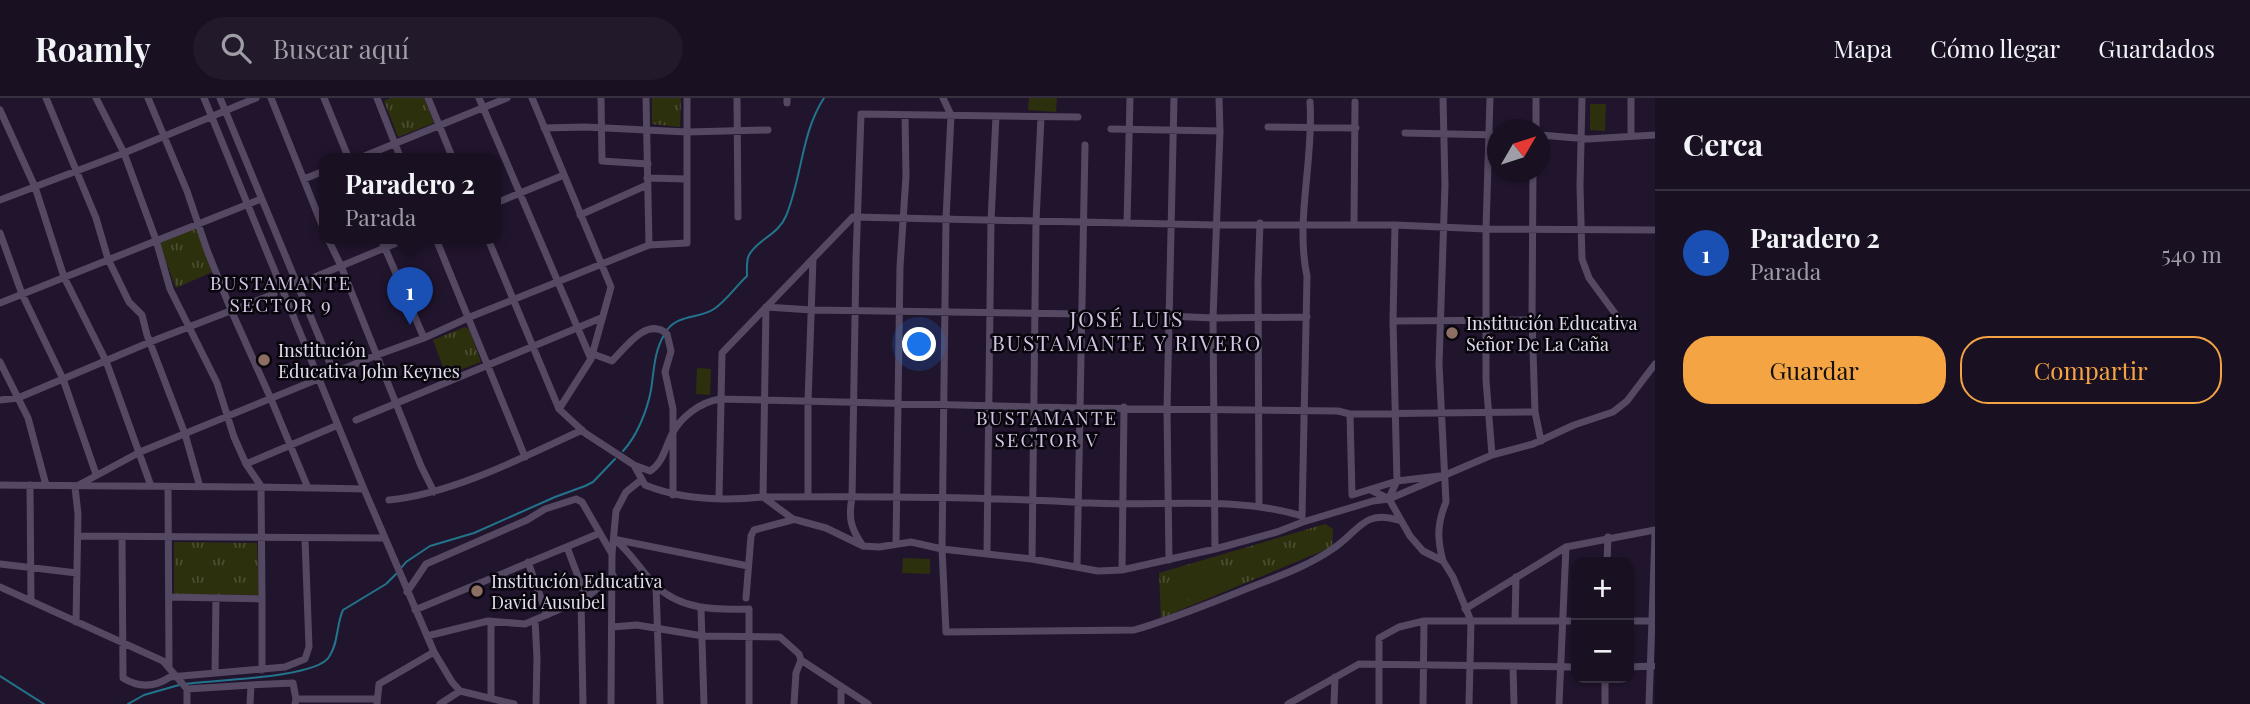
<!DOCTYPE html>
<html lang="es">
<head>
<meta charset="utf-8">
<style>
  body { margin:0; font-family:"Playfair Display",serif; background:#22192a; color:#f1f3f6 }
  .controls { position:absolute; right:21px; bottom:21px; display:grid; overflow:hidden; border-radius:14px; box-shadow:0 2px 5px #0004 }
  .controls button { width:63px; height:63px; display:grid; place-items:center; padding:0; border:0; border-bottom:2px solid #373040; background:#191022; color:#f1f3f6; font:35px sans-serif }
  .compass { position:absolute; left:1487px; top:21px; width:63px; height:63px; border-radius:50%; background:#191022; box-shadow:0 2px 5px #0004; rotate:51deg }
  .you { position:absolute; left:920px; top:247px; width:24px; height:24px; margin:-18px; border:5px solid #fff; border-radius:50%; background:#1a73e8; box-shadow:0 0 0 10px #1a73e833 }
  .badge { display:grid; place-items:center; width:46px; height:46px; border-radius:50%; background:#f4a443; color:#fff; font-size:23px; font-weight:700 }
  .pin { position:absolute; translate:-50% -58px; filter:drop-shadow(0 2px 4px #0008) }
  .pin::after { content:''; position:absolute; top:37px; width:24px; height:21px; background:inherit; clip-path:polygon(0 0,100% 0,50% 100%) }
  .popup { position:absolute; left:319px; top:55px; width:182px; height:91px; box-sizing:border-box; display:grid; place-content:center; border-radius:14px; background:#191022; filter:drop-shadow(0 2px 5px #0005); font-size:23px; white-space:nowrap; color:#9f9da5 }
  .popup b { font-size:26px; color:#f1f3f6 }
  .popup::after { content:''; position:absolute; left:50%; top:100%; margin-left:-14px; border:14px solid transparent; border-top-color:#191022 }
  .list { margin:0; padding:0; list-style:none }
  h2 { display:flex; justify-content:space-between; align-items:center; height:91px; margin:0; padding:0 28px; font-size:30px }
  h2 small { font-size:23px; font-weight:400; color:#9f9da5 }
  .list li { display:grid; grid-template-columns:46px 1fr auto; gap:21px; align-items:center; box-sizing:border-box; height:126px; padding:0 28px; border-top:2px solid #373040 }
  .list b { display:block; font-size:26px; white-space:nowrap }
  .list p { margin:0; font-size:23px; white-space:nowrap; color:#9f9da5 }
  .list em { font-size:23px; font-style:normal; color:#9f9da5 }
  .actions { display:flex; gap:14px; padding:21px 28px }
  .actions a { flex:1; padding:16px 0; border:2px solid #f4a443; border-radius:28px; text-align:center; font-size:24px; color:#f4a443 }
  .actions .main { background:#f4a443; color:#111 }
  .icon { flex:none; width:38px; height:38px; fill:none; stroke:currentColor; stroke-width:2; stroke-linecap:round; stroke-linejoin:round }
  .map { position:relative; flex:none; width:1655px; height:606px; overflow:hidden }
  header { display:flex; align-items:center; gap:42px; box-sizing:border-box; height:98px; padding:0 35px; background:#191022; border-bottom:2px solid #373040 }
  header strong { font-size:33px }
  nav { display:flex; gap:38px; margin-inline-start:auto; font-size:24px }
  .search { width:490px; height:63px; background:#22192a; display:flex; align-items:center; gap:18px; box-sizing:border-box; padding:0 24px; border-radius:38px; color:#9f9da5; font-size:26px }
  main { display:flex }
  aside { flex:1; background:#191022 }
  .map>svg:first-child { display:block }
</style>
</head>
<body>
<header>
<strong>Roamly</strong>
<div class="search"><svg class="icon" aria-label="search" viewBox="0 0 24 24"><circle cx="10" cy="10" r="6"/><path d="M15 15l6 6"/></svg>Buscar aquí</div>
<nav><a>Mapa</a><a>Cómo llegar</a><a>Guardados</a></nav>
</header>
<main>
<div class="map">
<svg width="1655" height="606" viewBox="0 0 1655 606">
  <defs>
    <pattern id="park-tufts" width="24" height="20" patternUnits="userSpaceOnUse" patternTransform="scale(1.75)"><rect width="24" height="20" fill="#2d300d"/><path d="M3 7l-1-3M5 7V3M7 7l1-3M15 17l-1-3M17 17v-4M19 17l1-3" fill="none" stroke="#4b4e31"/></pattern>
  </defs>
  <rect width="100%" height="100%" fill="#21152d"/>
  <path fill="url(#park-tufts)" d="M390,0h34l10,25 -36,14 -14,-36z
    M652,0h29l-1,29 -28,-3z
    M196,130l16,44 -36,16 -17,-45z
    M465,229l4,2 12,33 -35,13 -13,-35z
    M1325,426l8,5 -1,18 -171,71 -2,-45z
    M174,444l83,1 2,52 -85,-1z"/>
  <path fill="#2d300d" d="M1029,0h28l-1,14 -28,-2z
    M1590,6h16l-1,27 -15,-1z
    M697,270l14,1 -1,26 -14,-1z
    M903,460l27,1v15l-28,-1z
    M1205,466l11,24 -38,16 -10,-23z"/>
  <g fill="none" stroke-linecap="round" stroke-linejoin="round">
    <path stroke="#22748c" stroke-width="2" d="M667,232c12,-16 32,-11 47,-21 12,-8 22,-23 33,-33 0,-7 -1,-15 2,-21 9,-16 29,-20 37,-39 16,-38 15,-83 38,-118
      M623,353c14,-15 24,-40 28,-61 3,-19 3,-38 13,-55
      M402,469l4,-5 24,-16 44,-13 81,-36 30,-11 8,-4 22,-23
      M0,578l44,28
      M185,586c28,-4 131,-6 144,-27 10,-15 7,-32 14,-47l43,-26 10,-10
      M128,606l16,-9 35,-10"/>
    <path stroke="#554862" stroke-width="7" d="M46,0l50,120 12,41 21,43 13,13 5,20 38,99 15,53
      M96,0l28,55 32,87 14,49 47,94 17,54 12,27 15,22 1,113 -92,-2
      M148,0l39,93 20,59 24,60 40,89 37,89
      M204,0l160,391 70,163 18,30 8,9 54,13
      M220,0l114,275
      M271,0l53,132
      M324,0l25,61
      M377,0l24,61
      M428,0l25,61
      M479,0l112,261
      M532,0l79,189 -20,72 -32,50
      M601,0l1,63 46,3
      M646,0l3,147
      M737,0l1,119
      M787,0v5
      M943,0l8,17 -5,104 -4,330 4,83 188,-2c38,-11 74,-26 112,-41 30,-12 61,-22 88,-41 24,-16 30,-39 64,-28
      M1443,0l2,87 -6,179 7,138c-9,22 -9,37 -3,59
      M1490,0l-4,131v151l6,75
      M1582,0l-2,88 2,73 7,19 33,45
      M0,12l35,77 29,90 42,84 45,125
      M1268,29l88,1
      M544,30l41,-1 102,5 81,-2
      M1111,31l109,2
      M1536,32v-32
      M1405,35l93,2
      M1540,37l48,4 67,-4
      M1631,37v-37
      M357,61l150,-61
      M1533,74l-1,148 3,92 6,29
      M647,80l40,1
      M304,81l20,-8
      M0,102l124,-47 132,-55
      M496,105l68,-28
      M580,117l67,-30
      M1127,125l3,-125
      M1354,127l1,-123
      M0,135l22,61 41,85 33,95
      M328,141l13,27 80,200 13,26
      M381,141l43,99
      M436,141l89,218
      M488,141l71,170 26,24 49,32 16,6c13,-8 15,-23 22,-37 9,-17 28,-32 48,-35l359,9 259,3 12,3 185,-2
      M298,186l108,-45
      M0,205l261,-104
      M1080,216l-268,-4 -46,-3 -3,190 30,22 33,9 37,18 16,1 32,-5 31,7 90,10 66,12 24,-1 93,-21 62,-17 26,-10 70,-21 16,-2 103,-44 41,-11 41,-19 39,-13 14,-11 28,-37
      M1168,218l45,2 94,-1
      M1393,223l139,-1
      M593,256l19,7c13,-13 35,-45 55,-27l4,17 -6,21 8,37v86
      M0,264l28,56 18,67
      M0,302l18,-2 132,-56 124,-48
      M1350,316l2,81 45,-14 43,-5
      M356,322l245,-102
      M246,366l92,-39
      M635,369l10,18c37,15 79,16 118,12 108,-1 218,-1 326,6 71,4 144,-8 213,13
      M0,387c121,1 242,1 364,4
      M30,387l1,116
      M75,389l65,-35 237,-97 47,-17 46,-21 179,-72 38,-2v-145
      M75,389l3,27 -2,108
      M168,389l1,179
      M1371,392l18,9 21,37 13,15 20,10 10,16 18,44 -2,83
      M808,399v-95l5,-143
      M719,400l3,-145 131,-136 362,8h180l91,4 169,1
      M1389,400l8,-17 -4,-160 2,-96
      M389,402c63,-6 135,-43 193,-70
      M1259,407l-1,-224 2,-58
      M1302,419l5,-241c-12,-55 7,-117 3,-174
      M78,438l306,2
      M122,439l1,141c16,10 32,9 47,-1l115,-10 20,-8 4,-12 -4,-108
      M614,441c17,13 26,31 41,46 26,25 60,25 94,24v95
      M618,442l130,26
      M896,445l4,-276 6,-91 -1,-61
      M863,448c-12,-17 -15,-28 -11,-48l4,-239 5,-145 217,3
      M567,449l19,51
      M1215,451l-2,-231 7,-187 -1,-33
      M987,455l4,-332 5,-105
      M1032,461l4,-338 5,-104
      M1169,462l-2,-151 7,-311
      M528,464l19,53
      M1607,464l1,-25
      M0,466l77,9
      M1077,469l8,-422
      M1122,472l2,-163
      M656,488l4,118
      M0,489l163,74 24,28v15
      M407,494l19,-28 101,-44 18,-11 31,-10 6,3 30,52
      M746,500l5,-62 3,-6 38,-10
      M581,502l2,104
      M701,511l3,95
      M1465,511l101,-62 89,-17
      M415,512l185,-77
      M535,522l2,38 -1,46
      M1515,523l1,-44
      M1629,523h26
      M612,529l25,-2 66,11 77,1 19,17 2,6 67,44
      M427,538l61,-15 37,3 61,-26 27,-23
      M1513,569l1,37
      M1629,569l24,-1
      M262,572v-71
      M215,575l1,-75
      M1605,580v26
      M251,587l42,-2 3,16
      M187,591l64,-4 -1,19
      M491,599v-76
      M295,606l1,-5h81
      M377,606l2,-20 55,-32
      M440,606l20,-13
      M611,606l1,-150 4,-43 10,-19 15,-12
      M794,606l2,-31 5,-13
      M841,606v-18
      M1288,606l71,-40 217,3
      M1334,606l1,-27
      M1379,606v-66l20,-11 25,-6h152
      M1423,606l1,-83
      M1559,606l7,-157
      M1649,606l6,-170"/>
  </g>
  <g fill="#8d6e63" stroke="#08050d" stroke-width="2.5">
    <circle cx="1452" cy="235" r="7"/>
    <circle cx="264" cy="262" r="7"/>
    <circle cx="477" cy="493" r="7"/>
  </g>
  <g text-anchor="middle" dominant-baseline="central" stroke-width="5" stroke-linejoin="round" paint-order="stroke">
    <g font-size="18" fill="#e4dded" stroke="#08050d" text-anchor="start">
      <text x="1466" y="225">Institución Educativa<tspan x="1466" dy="21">Señor De La Caña</tspan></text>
      <text x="278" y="252">Institución<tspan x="278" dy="21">Educativa John Keynes</tspan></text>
      <text x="491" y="483">Institución Educativa<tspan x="491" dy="21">David Ausubel</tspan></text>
    </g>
    <g font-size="19" letter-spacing="2" fill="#d4c5e4" stroke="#08050d">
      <text x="281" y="184">BUSTAMANTE<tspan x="281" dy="22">SECTOR 9</tspan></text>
      <text x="1047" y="319">BUSTAMANTE<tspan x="1047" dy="22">SECTOR V</tspan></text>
    </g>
    <g font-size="21" letter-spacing="2" fill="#d4c5e4" stroke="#08050d">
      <text x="1127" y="220">JOSÉ LUIS<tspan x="1127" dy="24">BUSTAMANTE Y RIVERO</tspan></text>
    </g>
  </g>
</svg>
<div class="controls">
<button>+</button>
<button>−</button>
</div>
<svg class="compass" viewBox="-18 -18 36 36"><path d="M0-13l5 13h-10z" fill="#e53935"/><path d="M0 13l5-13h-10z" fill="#9f9da5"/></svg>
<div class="you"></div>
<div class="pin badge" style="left:410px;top:227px;background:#1a4fb4">1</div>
<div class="popup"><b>Paradero 2</b>Parada</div>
</div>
<aside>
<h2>Cerca<small></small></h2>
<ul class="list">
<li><span class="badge" style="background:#1a4fb4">1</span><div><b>Paradero 2</b><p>Parada</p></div><em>540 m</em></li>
</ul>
<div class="actions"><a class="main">Guardar</a><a>Compartir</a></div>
</aside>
</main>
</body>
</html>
